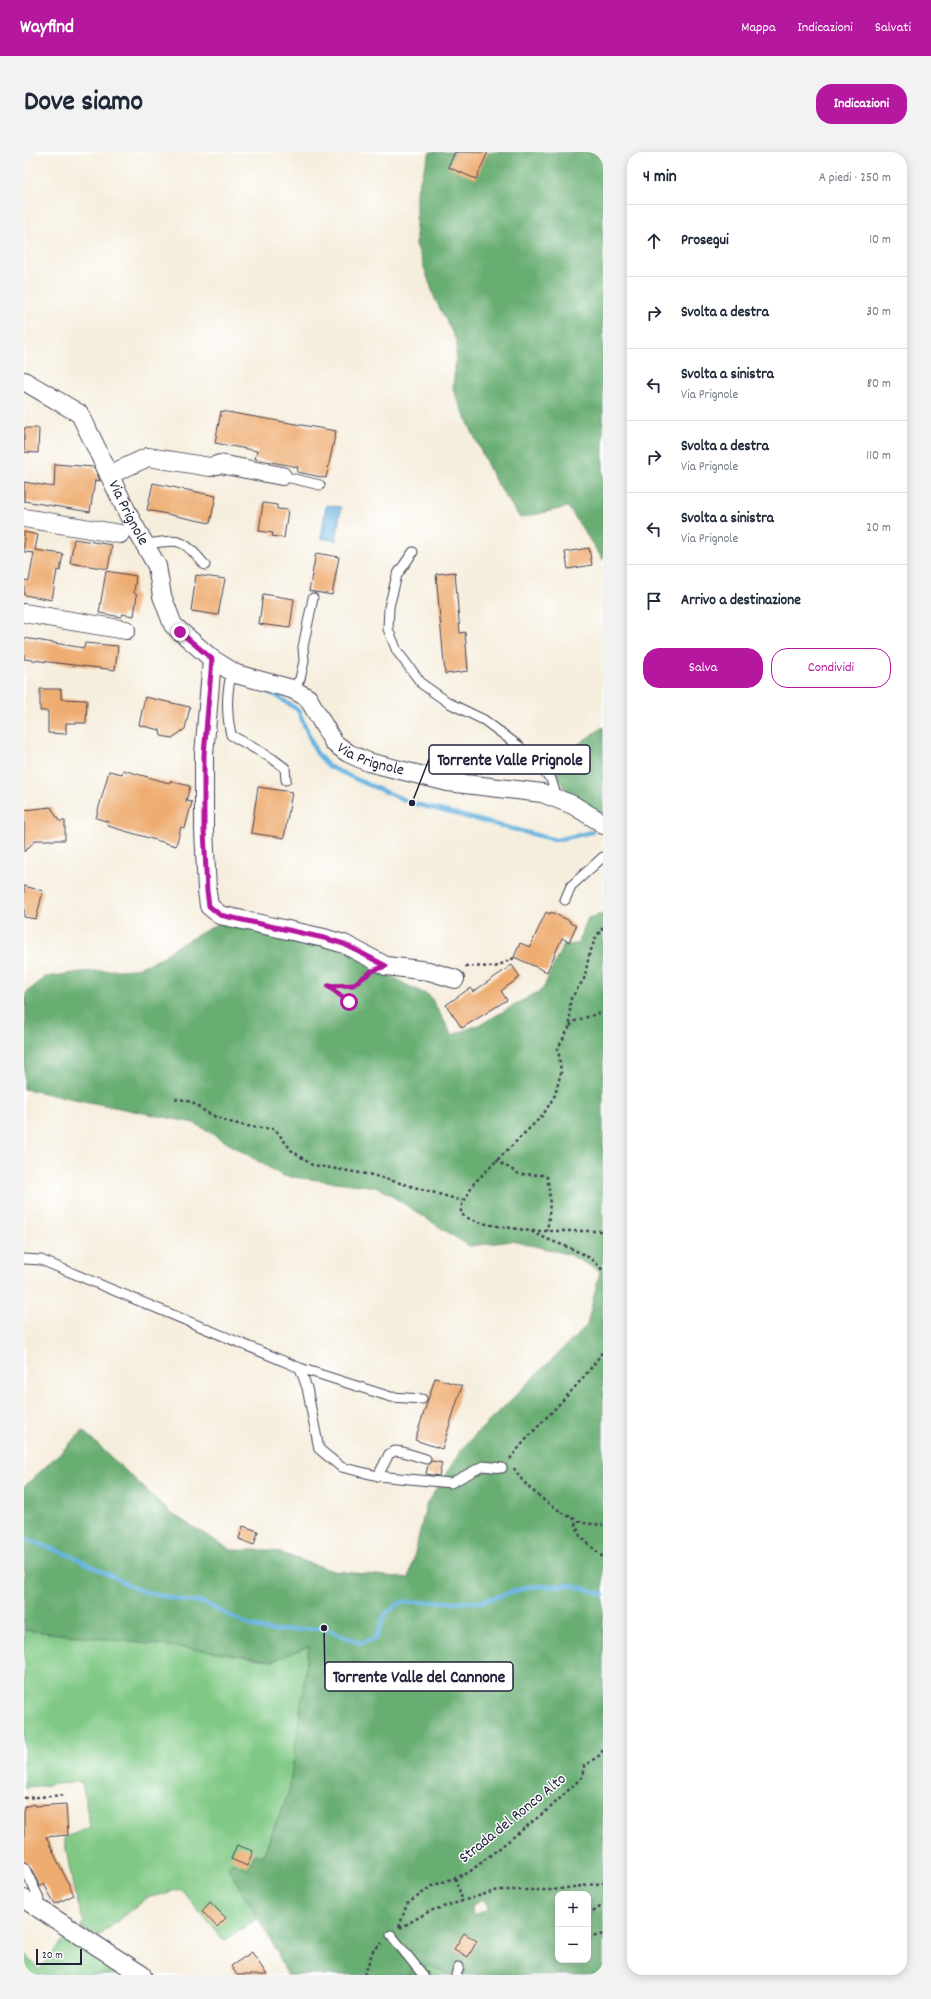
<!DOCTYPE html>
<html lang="it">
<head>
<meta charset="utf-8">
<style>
  body { margin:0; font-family:Dekko,sans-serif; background:#f2f2f3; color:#1f2937 }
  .controls { position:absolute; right:12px; bottom:12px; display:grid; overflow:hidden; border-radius:8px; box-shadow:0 2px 10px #0003 }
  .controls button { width:36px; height:36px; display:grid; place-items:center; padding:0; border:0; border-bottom:1px solid #e0e1e3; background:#fff; color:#1f2937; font:20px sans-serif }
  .scale { position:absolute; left:12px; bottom:10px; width:46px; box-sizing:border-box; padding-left:4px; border:2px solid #22223b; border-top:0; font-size:11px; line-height:14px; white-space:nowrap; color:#22223b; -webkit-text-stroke:3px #fff; paint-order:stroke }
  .stop { position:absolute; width:12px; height:12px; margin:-9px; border:3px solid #b5179e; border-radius:50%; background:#fff }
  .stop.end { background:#b5179e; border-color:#fff; box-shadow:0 1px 4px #0008 }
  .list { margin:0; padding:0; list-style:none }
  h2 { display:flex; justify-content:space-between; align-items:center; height:52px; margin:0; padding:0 16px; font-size:17px }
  h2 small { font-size:13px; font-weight:400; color:#747a83 }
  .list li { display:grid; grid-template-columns:26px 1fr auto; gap:12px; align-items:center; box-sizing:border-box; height:72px; padding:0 16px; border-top:1px solid #e0e1e3 }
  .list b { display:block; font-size:15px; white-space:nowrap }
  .list p { margin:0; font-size:13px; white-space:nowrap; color:#747a83 }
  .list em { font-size:13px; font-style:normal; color:#747a83 }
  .actions { display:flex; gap:8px; padding:12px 16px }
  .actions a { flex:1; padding:9px 0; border:1px solid #b5179e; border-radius:16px; text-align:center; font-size:14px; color:#b5179e }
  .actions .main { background:#b5179e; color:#fff }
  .icon { flex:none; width:22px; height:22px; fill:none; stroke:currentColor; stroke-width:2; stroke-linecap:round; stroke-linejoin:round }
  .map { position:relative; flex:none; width:579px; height:1823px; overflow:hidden; border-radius:16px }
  header { display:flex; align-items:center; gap:24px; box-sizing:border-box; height:56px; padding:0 20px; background:#b5179e; color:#fff }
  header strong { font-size:19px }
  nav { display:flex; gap:22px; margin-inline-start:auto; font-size:14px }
  .intro { display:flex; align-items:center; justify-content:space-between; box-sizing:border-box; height:96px; padding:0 24px }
  h1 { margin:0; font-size:28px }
  .button { padding:10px 18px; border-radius:16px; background:#b5179e; color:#fff; font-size:14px; font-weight:700 }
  main { display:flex; gap:24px; padding:0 24px }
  aside { flex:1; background:#fff; border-radius:16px; box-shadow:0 2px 10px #0003 }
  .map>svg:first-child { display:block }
</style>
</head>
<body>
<header>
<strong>Wayfind</strong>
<nav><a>Mappa</a><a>Indicazioni</a><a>Salvati</a></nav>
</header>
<div class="intro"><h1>Dove siamo</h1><a class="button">Indicazioni</a></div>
<main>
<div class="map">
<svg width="579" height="1823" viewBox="0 0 579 1823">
  <rect width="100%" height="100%" fill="#fff"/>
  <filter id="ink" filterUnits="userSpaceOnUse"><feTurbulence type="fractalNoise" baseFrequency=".025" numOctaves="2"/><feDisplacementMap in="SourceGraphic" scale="8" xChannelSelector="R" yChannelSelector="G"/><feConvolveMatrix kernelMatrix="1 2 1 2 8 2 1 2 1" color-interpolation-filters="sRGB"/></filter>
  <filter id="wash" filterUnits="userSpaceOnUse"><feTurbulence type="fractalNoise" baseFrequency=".012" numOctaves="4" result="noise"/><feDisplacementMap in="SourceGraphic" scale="16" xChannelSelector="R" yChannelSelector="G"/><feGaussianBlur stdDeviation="0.9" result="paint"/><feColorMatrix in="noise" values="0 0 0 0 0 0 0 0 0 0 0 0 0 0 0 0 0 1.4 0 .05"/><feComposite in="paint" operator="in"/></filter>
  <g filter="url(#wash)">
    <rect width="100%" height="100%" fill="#f6eedd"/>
    <path fill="#80c985" stroke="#517660" d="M0,1478l180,20 69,11 36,-15 -20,146 -27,65 -14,12 -20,-1 30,50 -34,23 -43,-52 -34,9 -48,38 -19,-8 4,-5 -11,-36 -9,-49 26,-11 -8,-45 -58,5z
      M41,1786l72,37h-113v-23l15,18z
      M405,1813l21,10h-44z"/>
    <path fill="#68ad72" stroke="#456856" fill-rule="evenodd" d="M406,0h173v408l-35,-53 -48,11 -26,-39 -41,-89 4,-48 -22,-43 -19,-55v-52z
      M579,575v90l-8,-8 -31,-21 -13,-25z
      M579,762v1061h-153l-21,-10 -23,10h-119l-10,-24 -49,-83 4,-6 16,7 7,-15 8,2 26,-64 20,-146 -36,15 -69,-11 -180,-20v-143l59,-56 89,83 59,36h41l61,21 76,7 17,-73 37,-58 124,-122 13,-54 -32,-17 -55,-13 -44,5 -91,-59 -95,-11 -89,-53 -170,-34 2,-96 19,-16 37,-5 52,-3 26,-10 17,-13 41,-22h21l98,22 33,17 35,21 25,12 22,39 31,-12 60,-34 20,-44 14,-1 11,-26zM534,1742h30v66h-30zM459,1748l5,6 -2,4 -11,5 -2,-2 -1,-6 2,-3z"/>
    <path fill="#66b2e0" stroke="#446a8e" d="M302,353l15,2 -5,34 -15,-3z"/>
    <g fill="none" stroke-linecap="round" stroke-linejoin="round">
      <path stroke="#66b2e0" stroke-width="4.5" d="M241,538l12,6 21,14 18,42 12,14 34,16 50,21 144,37 36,-8
        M0,1386l50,19 67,34 43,10 18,1 47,23 20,6 55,-3 36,15 16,-5 9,-24 16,-12h80l46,-15 44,-2 32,9"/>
    </g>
    <g id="blocks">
      <path fill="#eeac70" d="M431,0h33l-12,27 -28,-12z
        M197,259l115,20 -10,47 -29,-6 1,-5 -43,-8 2,-8 -42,-8z
        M0,276h15l-1,25 -14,-1z
        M31,312l39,3 6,14 -5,-1 -5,32 -66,-11v-19l30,5z
        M129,331l63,13 -6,27 -63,-13z
        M239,351l14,2v4l11,1 -4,28 -12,-2 1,-3 -14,-2z
        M0,380l14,3 -3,15 28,4 -3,17 -3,-1 -5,30 -28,-5v-15l5,1 5,-28 -10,-1z
        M50,387l38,6 -4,24 -38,-6z
        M565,396l3,17 -24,4 -3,-17z
        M292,401l23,4 -7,38 -23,-4z
        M82,419l30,5 -2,17 3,2 -3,21 -12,-2 -1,3 -22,-4z
        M431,420l5,61 5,-1 3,39 -23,3 -9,-100z
        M172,423l29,4 -7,36 -27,-4z
        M239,442l31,5 -4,29 -31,-4z
        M0,486l60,10 1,-5 33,3 -3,24 -91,-11z
        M16,537h21v10l26,1 -1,23h-20v11l-18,-1v-22h-8z
        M121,545l45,10 -5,22 -13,9 -11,-2 -1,-6 -21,-5z
        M99,618l46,13 1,-2 20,5 -4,15 6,1 -7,26 -4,-1 -5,19 -68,-20 1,-4 -13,-4 13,-47 13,3z
        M234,635l34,5 -8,46 -33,-5z
        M27,655l8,14h6v19h-29l-12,12v-42z
        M0,734l19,5 -7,28 -12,-2z
        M522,760l4,2 1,-2 19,9v2l6,3 -7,16 -7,-4 -15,34 -33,-15 6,-14 10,4z
        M488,813l8,12 -19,14 6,9 -45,28 -16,-23 24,-17 3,4z
        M411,1226l27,8 -20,63 -27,-9z
        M408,1309l10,2 -3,13 -13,-2 2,-10z
        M219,1374l15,5 -4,14 -15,-6z
        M10,1652l1,2 31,-2 2,31 -22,2 28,58 -19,9 -11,-20 -4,3 -11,-23 -5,-3v-54z
        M213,1693l16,6 -6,15 -16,-7z
        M186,1750l16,16 -9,9 -15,-16z
        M440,1781l13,8 -9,16 -14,-8z
        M228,1800l15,23h-30l-6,-9z"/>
    </g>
  </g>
  <g filter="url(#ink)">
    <use href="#blocks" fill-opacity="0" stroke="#424153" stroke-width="1"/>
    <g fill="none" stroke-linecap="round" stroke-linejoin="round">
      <defs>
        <path id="service" d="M258,324l38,9
          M121,392c36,-4 35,-8 60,21
          M389,400l-16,23 -8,32 -1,22 9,22 25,33 27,19 35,17 36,27 31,32 6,19
          M208,519c-6,22 -6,42 -1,64l42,24 12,9 1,12
          M268,537l8,-10 4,-18 -1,-14 10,-49
          M541,748l6,-14 32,-29
          M0,1107l17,1 259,108 91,29 31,2
          M276,1216l7,20 12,61 22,18 37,9 73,7 32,-17 19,2
          M354,1324l11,-22 6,-3 8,1 23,7
          M0,1715l14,29 3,14
          M367,1783l32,40
          M432,1823l3,-8"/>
        <g id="minor">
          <path id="s1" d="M0,229l56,33 51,106 26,46 5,30 11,29 39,34 24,15 56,15 16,9 26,45 14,10 20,9 80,20 94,11 31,12 26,16 4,4"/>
          <path d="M85,323l39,-18 62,10 10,-3 62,12"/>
          <path d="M0,366l96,16"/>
          <path d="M0,461l102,17"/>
          <path d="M188,507l-8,96v75l3,61 2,15 11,9 104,23 20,6 42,22 43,5 26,8"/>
          <path d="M0,1747l118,76"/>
        </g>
      </defs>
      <use href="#service" stroke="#424153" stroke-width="11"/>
      <use href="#minor" stroke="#424153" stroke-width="20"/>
      <path stroke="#424153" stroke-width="2.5" stroke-dasharray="3 3" stroke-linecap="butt" d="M579,775l-8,12 -6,17 -5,23 -14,21v26l-12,22 3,24 -6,23 -12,20 -69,68 -13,24v7c19,13 46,12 68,17 5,1 11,5 16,7 20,9 46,15 58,33
        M441,814l30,1 19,-9
        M325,850l-20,-16 24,-1 14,-11
        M546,874l5,-5 28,-9
        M151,947c21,1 23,10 39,17 20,9 40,12 61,13l16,21 21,15 60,10 91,26
        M472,1008l23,14 23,1 5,2c4,19 3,35 0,54
        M508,1079h71
        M486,1307c29,-38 67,-68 93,-108
        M490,1316c9,20 49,48 70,55 6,1 13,1 19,2
        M549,1365l7,19 23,21
        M0,1646l41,-3
        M431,1726l8,23
        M564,1763l15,-10
        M375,1775l8,-23 25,-18 36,-13 83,-66 31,-30 2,-11 16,-11 3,-5
        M376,1776l30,-17 68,-21h54l51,-7
        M564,1786l15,-4
        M340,1823l9,-24 9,-8
        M576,1823l3,-5"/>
      <use href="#service" stroke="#fff" stroke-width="9"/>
      <use href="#minor" stroke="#fff" stroke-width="18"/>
    </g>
  </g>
  <g fill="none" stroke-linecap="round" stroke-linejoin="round" filter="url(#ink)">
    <path stroke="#b5179e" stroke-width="5" d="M156,480l32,27 -8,96v75l3,61 2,15 11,9 104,23 20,6 42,22 -14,5 -19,14 -25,1 21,16"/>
  </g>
  <g text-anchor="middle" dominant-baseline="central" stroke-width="3" stroke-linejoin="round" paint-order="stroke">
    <g font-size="16" fill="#22223b" stroke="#fff">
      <text stroke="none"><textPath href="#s1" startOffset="175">Via Prignole</textPath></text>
      <text stroke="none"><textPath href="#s1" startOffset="546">Via Prignole</textPath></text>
      <text transform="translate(489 1667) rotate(-39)">Strada del Ronco Alto</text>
    </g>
  </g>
  <path fill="none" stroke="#22223b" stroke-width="1.5" d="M388 651L405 607M300 1476L301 1524"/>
  <g fill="#22223b" stroke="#fff" stroke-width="1.5">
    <circle cx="388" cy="651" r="4"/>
    <circle cx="300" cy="1476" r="4"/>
  </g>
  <g fill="#fff" stroke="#22223b" stroke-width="1.5">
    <rect x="405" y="593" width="161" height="29" rx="4"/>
    <rect x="301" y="1510" width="188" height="29" rx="4"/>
  </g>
  <g font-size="17" text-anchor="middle" font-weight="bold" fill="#22223b">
    <text x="486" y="613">Torrente Valle Prignole</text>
    <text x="395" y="1530">Torrente Valle del Cannone</text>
  </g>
</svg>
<div class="controls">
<button>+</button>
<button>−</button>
</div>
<div class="scale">20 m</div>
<div class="stop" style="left:325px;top:850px"></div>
<div class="stop end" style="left:156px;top:480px"></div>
</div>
<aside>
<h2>4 min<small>A piedi · 250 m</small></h2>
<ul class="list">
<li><svg class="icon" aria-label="ahead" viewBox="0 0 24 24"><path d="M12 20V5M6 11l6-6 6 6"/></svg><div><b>Prosegui</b></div><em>10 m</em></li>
<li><svg class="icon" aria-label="right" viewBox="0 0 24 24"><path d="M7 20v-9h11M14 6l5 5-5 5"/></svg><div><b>Svolta a destra</b></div><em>30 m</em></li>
<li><svg class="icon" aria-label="left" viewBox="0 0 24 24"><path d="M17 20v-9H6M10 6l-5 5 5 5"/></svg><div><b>Svolta a sinistra</b><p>Via Prignole</p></div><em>80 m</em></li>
<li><svg class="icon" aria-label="right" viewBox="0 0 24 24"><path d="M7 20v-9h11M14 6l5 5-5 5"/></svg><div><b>Svolta a destra</b><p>Via Prignole</p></div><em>110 m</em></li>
<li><svg class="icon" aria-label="left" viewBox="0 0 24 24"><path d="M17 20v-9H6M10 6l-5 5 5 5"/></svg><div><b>Svolta a sinistra</b><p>Via Prignole</p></div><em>20 m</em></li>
<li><svg class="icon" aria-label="arrive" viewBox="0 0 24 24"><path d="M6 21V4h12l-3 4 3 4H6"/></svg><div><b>Arrivo a destinazione</b></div></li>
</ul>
<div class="actions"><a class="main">Salva</a><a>Condividi</a></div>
</aside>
</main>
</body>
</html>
